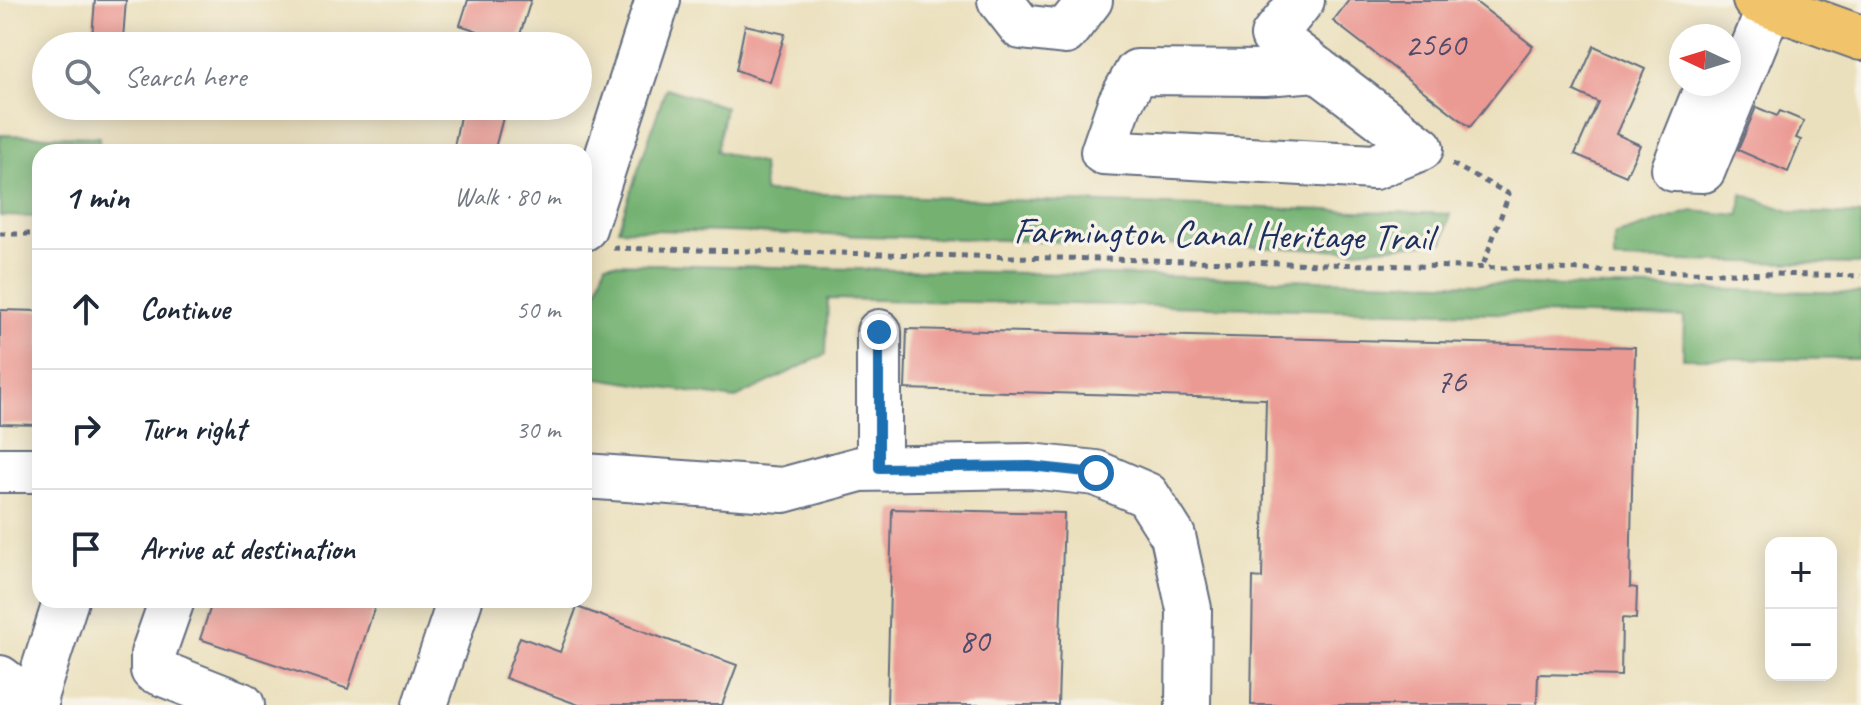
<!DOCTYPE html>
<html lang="en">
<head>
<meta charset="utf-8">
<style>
  body { margin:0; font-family:Caveat,sans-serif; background:#f2f2f3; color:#1f2937 }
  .controls { position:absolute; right:24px; bottom:24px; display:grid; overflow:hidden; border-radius:16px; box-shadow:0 4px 20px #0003 }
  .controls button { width:72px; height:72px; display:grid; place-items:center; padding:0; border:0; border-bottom:2px solid #e0e1e3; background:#fff; color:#1f2937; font:40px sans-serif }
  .compass { position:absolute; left:1669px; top:24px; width:72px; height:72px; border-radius:50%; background:#fff; box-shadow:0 4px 20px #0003; rotate:274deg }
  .stop { position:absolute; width:24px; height:24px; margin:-18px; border:6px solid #1f6fb2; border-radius:50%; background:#fff }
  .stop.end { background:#1f6fb2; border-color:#fff; box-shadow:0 2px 8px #0008 }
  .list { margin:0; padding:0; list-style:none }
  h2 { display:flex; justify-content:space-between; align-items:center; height:104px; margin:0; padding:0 32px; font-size:34px }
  h2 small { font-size:26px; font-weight:400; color:#747a83 }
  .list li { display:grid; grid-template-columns:52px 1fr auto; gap:24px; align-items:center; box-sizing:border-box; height:120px; padding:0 32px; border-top:2px solid #e0e1e3 }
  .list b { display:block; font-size:30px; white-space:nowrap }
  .list em { font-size:26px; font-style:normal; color:#747a83 }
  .icon { flex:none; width:44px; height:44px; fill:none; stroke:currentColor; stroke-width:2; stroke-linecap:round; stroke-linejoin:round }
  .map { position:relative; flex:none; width:1861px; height:705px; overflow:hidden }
  .search { position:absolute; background:#fff; box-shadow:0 4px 20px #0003; left:32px; top:32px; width:560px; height:88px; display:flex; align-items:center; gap:20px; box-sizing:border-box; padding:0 28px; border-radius:44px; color:#747a83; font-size:30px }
  .panel { position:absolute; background:#fff; box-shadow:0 4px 20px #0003; left:32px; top:144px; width:560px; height:464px; border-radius:24px }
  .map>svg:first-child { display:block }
</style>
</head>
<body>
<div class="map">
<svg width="1861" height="705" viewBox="0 0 1861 705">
  <rect width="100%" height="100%" fill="#f7f3e8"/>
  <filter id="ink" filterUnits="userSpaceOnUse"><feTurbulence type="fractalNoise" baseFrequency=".0125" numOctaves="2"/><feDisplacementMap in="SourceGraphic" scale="16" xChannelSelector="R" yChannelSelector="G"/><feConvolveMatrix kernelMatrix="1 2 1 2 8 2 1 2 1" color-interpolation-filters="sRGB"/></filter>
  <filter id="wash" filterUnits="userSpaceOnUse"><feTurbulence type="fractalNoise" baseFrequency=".006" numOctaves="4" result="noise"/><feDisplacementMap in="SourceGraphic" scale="32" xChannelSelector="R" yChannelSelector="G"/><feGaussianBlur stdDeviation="1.8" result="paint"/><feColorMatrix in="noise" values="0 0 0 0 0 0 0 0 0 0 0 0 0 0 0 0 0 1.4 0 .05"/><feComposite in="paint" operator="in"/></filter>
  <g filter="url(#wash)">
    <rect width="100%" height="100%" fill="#ebe0bd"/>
    <path fill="#74b272" stroke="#487068" stroke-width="2" d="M666,88l59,19 -8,44 45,13 2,28 686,22 -7,28 -87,8 -738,-21z
      M0,135l99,2v15h-59v65l-40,-1z
      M1742,194l50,18 69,3v49l-247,-4v-24l78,-25 48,4z
      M606,263l1255,30v66l-178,-1 1,-41 -856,-18 -2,55 -92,45 -150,-23v-44z"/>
    <g id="blocks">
      <path fill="#eb9993" d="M95,0h31l-3,39 -31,-2z
        M468,0h63l-14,44 -57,-19z
        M1349,0h124l60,46 -63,81 -137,-106z
        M745,25l40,9 -15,48 -34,-12z
        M1594,46l51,23 -29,65 24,11 -14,31 -51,-22 23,-52 -24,-11z
        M462,106h21l22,4 -11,42h-41z
        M1756,107l21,9 3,-5 24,10 -8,17 5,2 -13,32 -50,-22z
        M0,310l40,1v114l-40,-1z
        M907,329l728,18 -5,240 7,1 -1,31 -14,-1 -1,58 -83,-2 -1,31h-286l2,-128 9,1 4,-179 -361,-10z
        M892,509l172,4 -6,192h-171z
        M213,600h164l-29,89 -148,-50z
        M577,607l160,58 -15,40h-143l-74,-27 15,-41 40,15z"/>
    </g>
  </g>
  <g filter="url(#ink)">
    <use href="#blocks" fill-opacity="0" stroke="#646d7f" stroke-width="2"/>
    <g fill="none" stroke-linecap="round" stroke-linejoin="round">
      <defs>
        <path id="minor" d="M1000,0l21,27 44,5 25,-32
          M1302,0l-29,36 148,112
          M1317,69l-52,4 -128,-1 -17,31 -17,49 271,15 47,-19
          M1708,84l-34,85 29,1 67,-164
          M584,228l74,-228
          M879,332v136
          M0,470h40
          M584,476l199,14 77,-21 170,-3 66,7 51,22 26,41 16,73 -1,96
          M172,600l-19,54v16l89,35
          M0,678l36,27
          M33,703l33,-103
          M425,705l35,-105"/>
        <path id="major" d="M1755,0l106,38"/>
      </defs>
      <use href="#minor" stroke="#646d7f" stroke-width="48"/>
      <use href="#major" stroke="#646d7f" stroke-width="48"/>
      <path stroke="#646d7f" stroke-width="5" stroke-dasharray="6 6" stroke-linecap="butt" d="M1452,164l57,30 -27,74
        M0,234h40
        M613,248l1248,28"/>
      <use href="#minor" stroke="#fff" stroke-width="44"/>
      <use href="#major" stroke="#f1c36a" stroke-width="44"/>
    </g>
  </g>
  <g fill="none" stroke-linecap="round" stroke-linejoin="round" filter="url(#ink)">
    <path stroke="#1f6fb2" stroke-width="10" d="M879,332v136l151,-2 66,7"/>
  </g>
  <g text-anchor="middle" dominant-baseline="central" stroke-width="7" stroke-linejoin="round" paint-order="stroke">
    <g font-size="34" fill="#4f4a6b">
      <text x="1435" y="44">2560</text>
      <text x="1451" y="380">76</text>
      <text x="974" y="640">80</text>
    </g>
    <g font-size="38" fill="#1b2f5e" stroke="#f7f3e8">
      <text transform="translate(1223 234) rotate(1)">Farmington Canal Heritage Trail</text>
    </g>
  </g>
</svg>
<div class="controls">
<button>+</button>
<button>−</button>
</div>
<svg class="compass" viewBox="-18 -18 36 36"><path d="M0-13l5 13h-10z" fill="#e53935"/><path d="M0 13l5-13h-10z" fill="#747a83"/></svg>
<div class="stop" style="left:1096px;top:473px"></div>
<div class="stop end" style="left:879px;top:332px"></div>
<div class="search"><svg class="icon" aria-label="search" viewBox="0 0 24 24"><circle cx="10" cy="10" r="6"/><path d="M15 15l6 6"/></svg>Search here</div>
<section class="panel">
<h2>1 min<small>Walk · 80 m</small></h2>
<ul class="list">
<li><svg class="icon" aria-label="ahead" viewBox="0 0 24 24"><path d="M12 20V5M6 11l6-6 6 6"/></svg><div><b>Continue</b></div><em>50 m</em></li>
<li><svg class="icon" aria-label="right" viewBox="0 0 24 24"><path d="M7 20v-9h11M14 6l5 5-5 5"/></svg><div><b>Turn right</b></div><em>30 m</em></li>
<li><svg class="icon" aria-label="arrive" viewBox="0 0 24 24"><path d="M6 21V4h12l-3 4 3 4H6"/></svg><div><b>Arrive at destination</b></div></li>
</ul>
</section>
</div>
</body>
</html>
